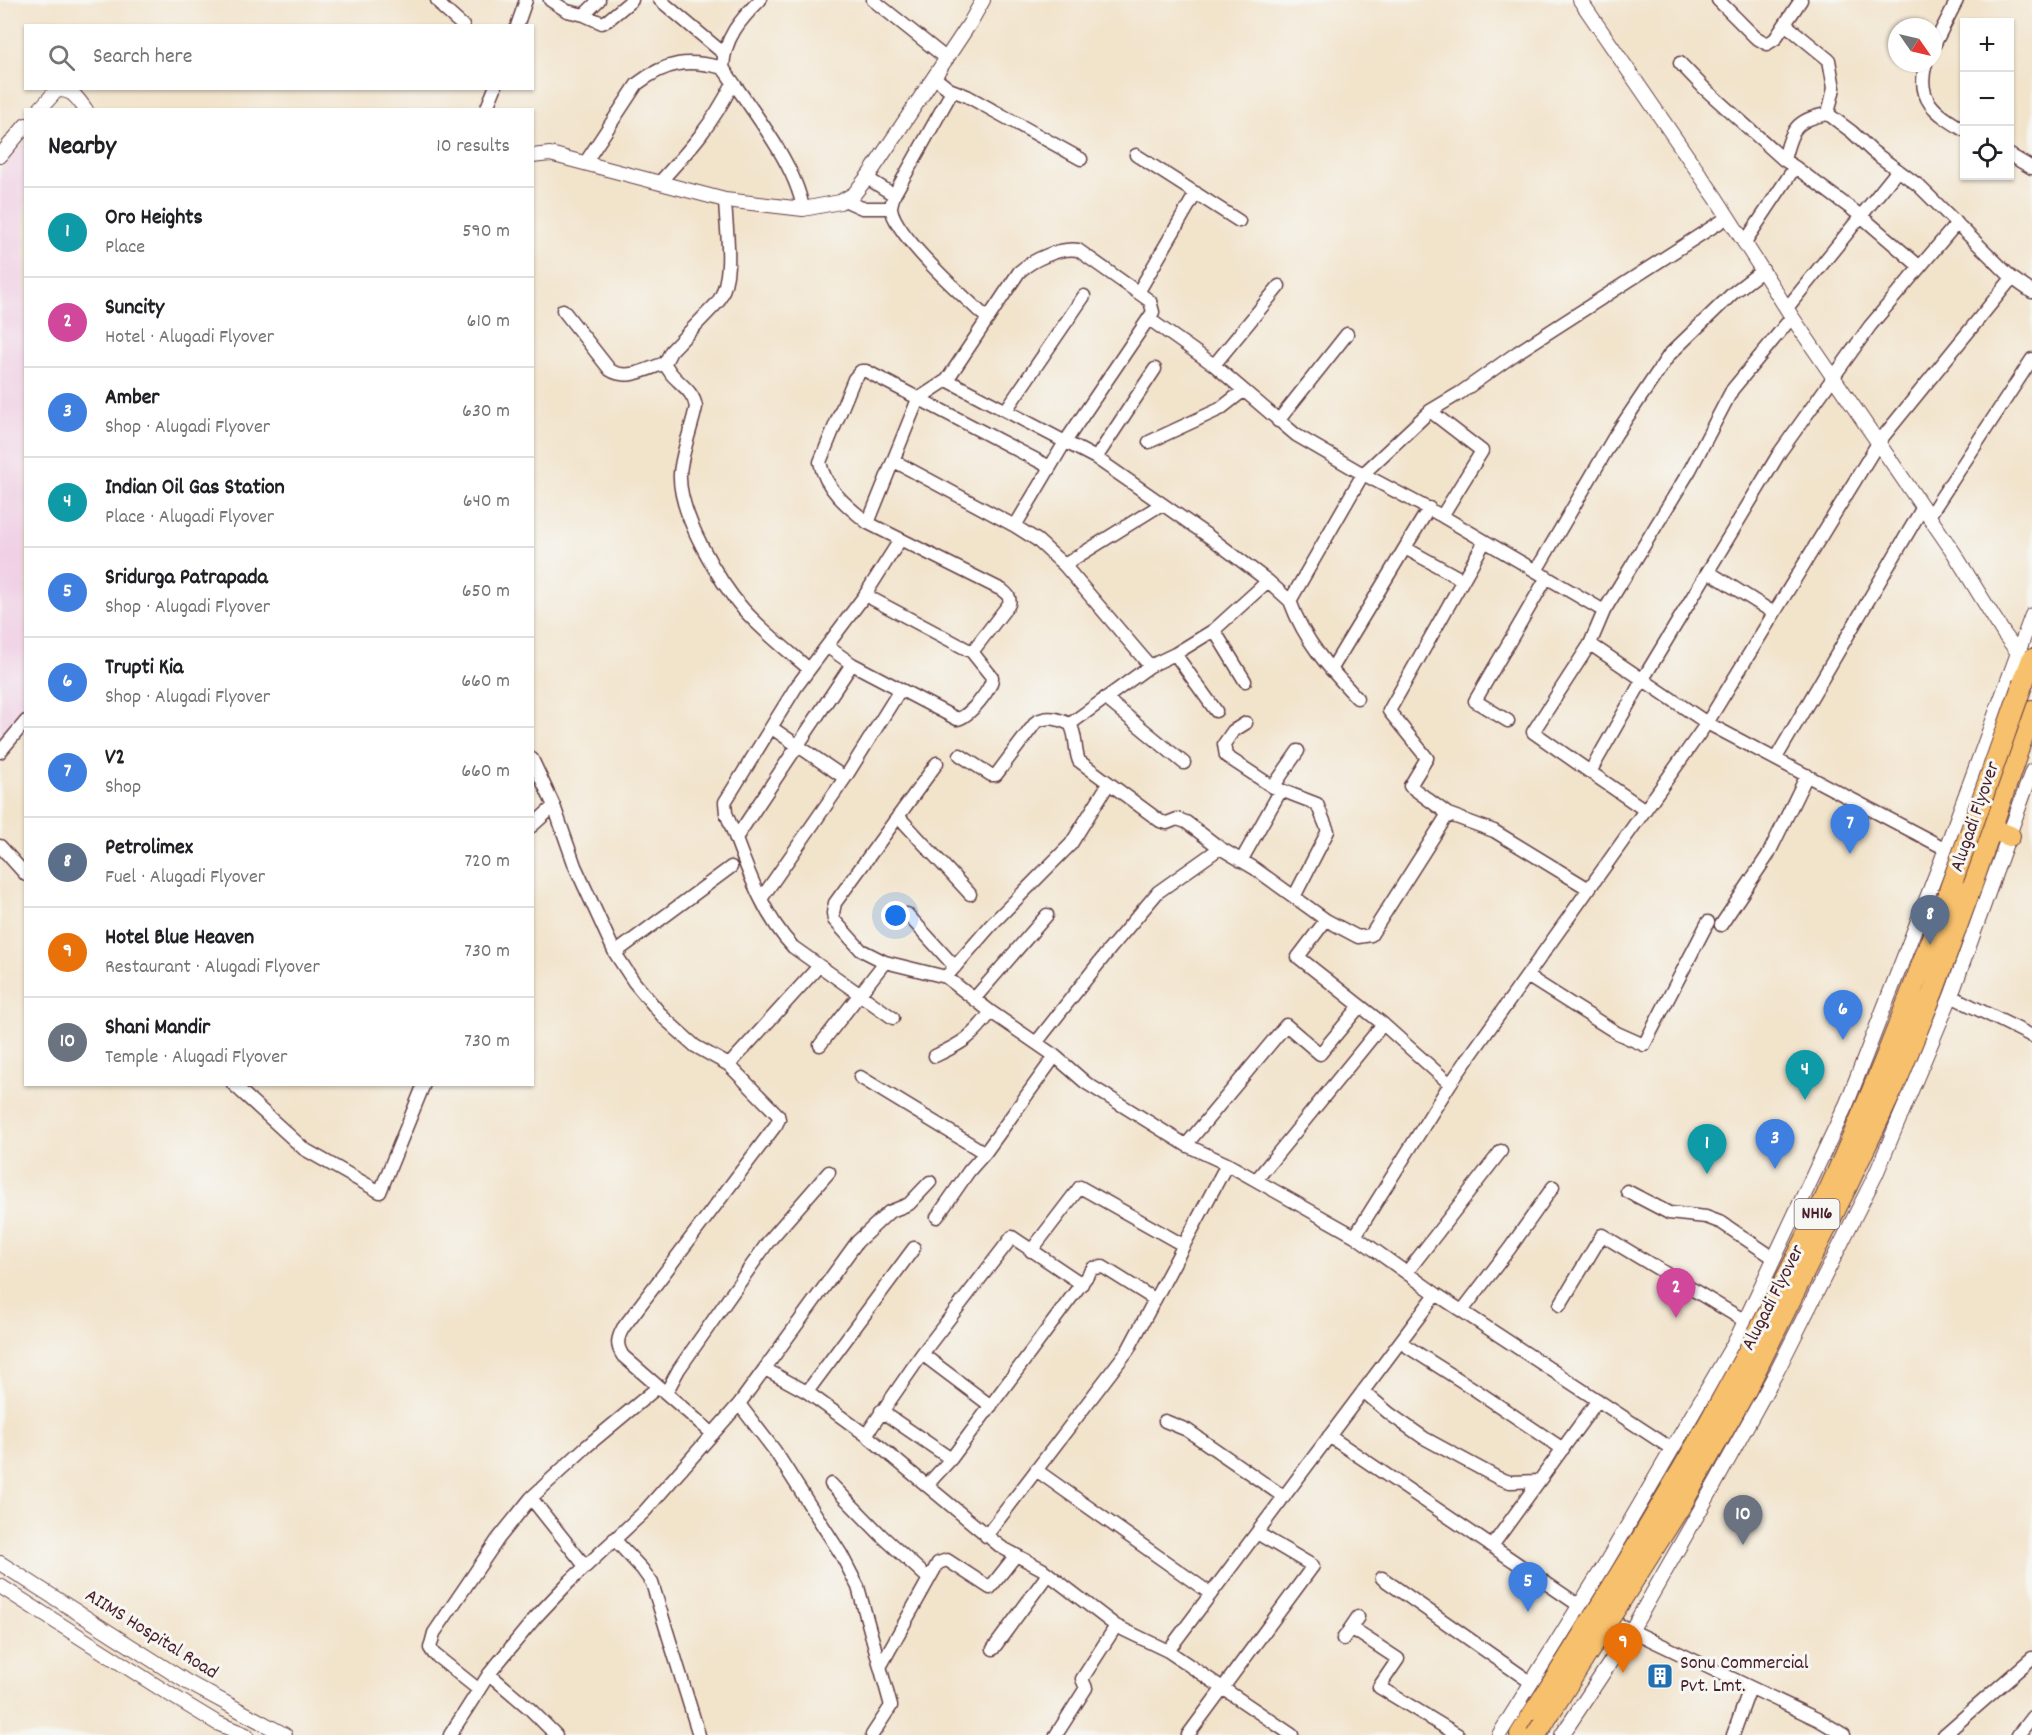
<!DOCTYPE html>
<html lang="en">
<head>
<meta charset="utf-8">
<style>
  body { margin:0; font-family:Dekko,sans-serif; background:#f6f6f6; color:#202124 }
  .controls { position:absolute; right:18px; top:18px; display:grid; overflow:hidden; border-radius:0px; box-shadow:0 2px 4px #0004 }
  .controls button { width:54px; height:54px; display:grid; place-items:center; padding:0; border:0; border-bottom:2px solid #e0e0e0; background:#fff; color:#202124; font:30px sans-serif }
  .compass { position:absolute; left:1888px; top:18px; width:54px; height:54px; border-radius:50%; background:#fff; box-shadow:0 2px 4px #0004; rotate:124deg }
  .you { position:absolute; left:896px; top:916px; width:21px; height:21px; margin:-15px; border:4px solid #fff; border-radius:50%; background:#1a73e8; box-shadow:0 0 0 9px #1a73e833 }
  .badge { display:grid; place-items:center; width:39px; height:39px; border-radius:50%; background:#1f6fb2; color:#fff; font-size:20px; font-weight:700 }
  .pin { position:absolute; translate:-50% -50px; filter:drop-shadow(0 2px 3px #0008) }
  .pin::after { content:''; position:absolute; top:32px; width:21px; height:18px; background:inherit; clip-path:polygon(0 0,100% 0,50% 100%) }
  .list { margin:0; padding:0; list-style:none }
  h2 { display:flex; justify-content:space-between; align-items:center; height:78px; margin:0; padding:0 24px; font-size:26px }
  h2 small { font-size:20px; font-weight:400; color:#757577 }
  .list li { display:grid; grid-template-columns:39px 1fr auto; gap:18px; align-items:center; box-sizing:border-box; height:90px; padding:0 24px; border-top:2px solid #e0e0e0 }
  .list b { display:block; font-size:22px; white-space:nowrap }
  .list p { margin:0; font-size:20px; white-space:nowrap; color:#757577 }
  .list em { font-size:20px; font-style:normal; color:#757577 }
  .icon { flex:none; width:33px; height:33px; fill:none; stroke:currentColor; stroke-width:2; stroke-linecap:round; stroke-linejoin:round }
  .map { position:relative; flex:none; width:2032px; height:1735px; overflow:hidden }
  .search { position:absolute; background:#fff; box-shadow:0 2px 4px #0004; left:24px; top:24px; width:510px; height:66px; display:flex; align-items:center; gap:15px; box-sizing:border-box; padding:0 21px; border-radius:0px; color:#757577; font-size:22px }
  .panel { position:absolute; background:#fff; box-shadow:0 2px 4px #0004; left:24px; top:108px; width:510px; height:978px; border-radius:0px }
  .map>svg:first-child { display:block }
</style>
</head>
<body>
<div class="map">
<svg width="2032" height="1735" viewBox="0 0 2032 1735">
  <rect width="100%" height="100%" fill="#f6f6f2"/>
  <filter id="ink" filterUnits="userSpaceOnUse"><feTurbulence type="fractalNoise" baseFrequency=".0167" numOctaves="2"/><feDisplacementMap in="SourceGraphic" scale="12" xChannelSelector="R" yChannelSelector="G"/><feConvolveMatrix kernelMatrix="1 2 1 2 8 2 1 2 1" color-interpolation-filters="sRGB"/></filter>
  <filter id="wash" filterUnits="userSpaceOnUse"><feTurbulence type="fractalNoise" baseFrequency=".008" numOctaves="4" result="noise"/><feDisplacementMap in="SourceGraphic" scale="24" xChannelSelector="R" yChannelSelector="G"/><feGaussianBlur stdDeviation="1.35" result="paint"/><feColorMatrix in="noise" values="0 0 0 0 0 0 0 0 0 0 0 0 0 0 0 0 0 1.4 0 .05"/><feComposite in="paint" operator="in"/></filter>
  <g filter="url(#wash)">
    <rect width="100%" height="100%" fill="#f2e3cb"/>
    <path fill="#f0d0e5" d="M25,140l1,569 -26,30v-567z"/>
  </g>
  <g filter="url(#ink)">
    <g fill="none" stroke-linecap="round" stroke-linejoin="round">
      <defs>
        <path id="minor" d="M437,0l6,8 20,18
          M550,0l17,11 17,4 18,8 6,-3 24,-20
          M660,0l63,53
          M760,0c-20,20 -36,38 -37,68 26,38 73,96 80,141
          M873,0l74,59
          M1718,0l37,37 12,7 8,-5 26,-39
          M584,15l15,-15
          M1785,24l44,36 5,28 -6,26
          M517,26l9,-26
          M1933,47l24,-47
          M1680,63l25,26 79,71 11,7 -50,75
          M1926,63c-11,37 10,50 38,67
          M935,78l14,11 1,6 -56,100c-1,4 -3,9 -3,13 4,28 75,91 97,111
          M949,89l18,7 114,63
          M486,110l9,-22
          M1136,155l103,66
          M2010,155l22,13
          M1784,160c7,-29 11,-41 44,-46l24,18 20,19 46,34 94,93 20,14
          M585,163l52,-79c30,-23 51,-25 86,-16
          M1795,167l66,49 59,51
          M867,178l27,17
          M659,183c32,-35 53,-58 74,-100
          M725,200c1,31 10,75 -7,102l-47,49 -6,12c6,18 28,24 31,44 -4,20 -15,48 -16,67 -2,39 39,108 64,136 20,22 43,40 65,59
          M844,200l18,8h29
          M1139,291l57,-98
          M1787,308l111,-138
          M563,310l47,60c17,11 37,-1 55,-7
          M1149,319l65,46 82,70 67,39 79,42 162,95 -14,33 117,79 171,-280 134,-165
          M1214,365l65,-79
          M947,380l149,78 115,80 57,43 22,20
          M1006,410l78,-114
          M1430,411l52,40 -40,65
          M1278,421l69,-87
          M1149,442l71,-33 23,-18
          M1096,458l59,-89
          M894,461l121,65 22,14 27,25 86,101
          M1929,516l103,-157
          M868,523c-20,-16 -43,-34 -48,-61l34,-83 7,-8h5l184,96
          M1485,541l-96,170 38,47 -17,28 38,28 46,17 95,58
          M1405,548l58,32
          M1064,565l98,-61
          M1536,571l80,-137 53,-79 64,-62 30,-23
          M1709,572l65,41
          M1604,611l86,-141 42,-80 60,-73
          M1214,630l31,51
          M828,647l24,17 105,55c12,-2 36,-31 35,-42l-20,-25 -107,-57
          M972,652l37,-48c2,-7 -2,-10 -7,-14l-134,-67 50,-124 29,-19 72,-108c13,-12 41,-25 59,-22l72,51 3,11 -88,130 -50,84
          M1175,654l41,57
          M1331,670l98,-162
          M1105,698l79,65
          M1357,698c-29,-31 -52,-56 -67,-97l73,-127 67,-63 30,-18 58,-41 210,-135
          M1508,721l-33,-20 72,-124
          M1246,723l-13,8 -9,13 2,12 47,31 44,17 11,27 -34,66
          M1070,724l80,-58 25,-12 39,-24 54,-49
          M772,728l73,50
          M0,752l26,-31
          M960,755l31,20h5l40,-53c12,-7 22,-3 34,2 7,11 4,25 9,37l81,60 7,2 10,-4 9,3 34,26 34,20 72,52 -28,37 85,67
          M1776,758l147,-251
          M532,759l22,47 21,60 40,87 19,29 30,36 31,28 34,19 49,50 1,4 -3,6 -153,203c-6,11 -7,17 0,28l90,78
          M937,763l-102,140 -2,10 1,7 27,30 24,12 61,15 45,35 64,44 31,27 100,62 41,19
          M1590,772l-57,-40 57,-88
          M1273,787l25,-36
          M1645,810l-55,-38 53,-93 137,-227 90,-126 87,-103
          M898,816l72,78
          M532,826l22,-20
          M736,838l116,-174
          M0,846l26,29
          M1241,861l40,-71
          M761,899l84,-121 55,-88
          M907,914l48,53
          M1326,920l32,17 13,-2 77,-121
          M1721,925l47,-70 39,-80
          M615,953l116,-86
          M1527,976l90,57 27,12 64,-123
          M946,977l46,-53 79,-80 38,-61
          M1951,996l81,40
          M974,999l73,-84
          M893,1018l-100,-71c-34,-36 -49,-89 -67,-134l-1,-11 71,-115 69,-92 35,-55
          M1036,1043l73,-93 49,-58 62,-44
          M820,1045l65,-83
          M935,1056c28,-13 37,-19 56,-44
          M729,1065l90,-99
          M860,1077l125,76 70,-97
          M233,1084l71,65 76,43 44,-108
          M1186,1145l100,-120 34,29 40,-48
          M1257,1179l126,-155 67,60
          M1627,1191l42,22 37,4 16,6 52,35
          M937,1217l32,-46 16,-18
          M1355,1236l95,-152 257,-361 239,126
          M1031,1251l49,-64 103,58
          M1407,1272l94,-121
          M1436,1294l236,155
          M1560,1305l42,-70 143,86
          M1462,1311l48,-63 43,-61
          M1400,1342l77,49 86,58
          M922,1354l69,52
          M765,1369l42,23 59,43 135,112 41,22 74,57 52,25 124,84
          M1363,1391l27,23 34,24 74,40 12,4 29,-1
          M807,1392l107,-144
          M666,1393l13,-24 89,-127 61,-70
          M739,1404l36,47 66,103 17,33 33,119 -19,29
          M881,1411l70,48
          M1165,1421l22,9 97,67
          M866,1435l56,-81 90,-117 70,47
          M1329,1436l251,170 239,114 25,15
          M1036,1470l175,124
          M831,1484l50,51 48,44 9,-16 9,-3 43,28 26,-33
          M927,1485l24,-26 142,-191 10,-1 51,32
          M531,1498l54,68
          M986,1536l142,-186 99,-186 128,72 81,58 -268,357
          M614,1539l28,30 10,14 47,152
          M1492,1546l106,-146
          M1382,1578l150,105
          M1351,1628l47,31 -19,28 79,48
          M1343,1639l15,-22
          M993,1649l55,-75
          M880,1667l49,-88
          M489,1674l46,-56 35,-37 74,-69 95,-108 118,-162 32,-30 20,-8 21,-22
          M479,1690l-45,-36 -4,-6 4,-15 64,-94 33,-41 56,-52 71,-59
          M450,1735l39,-61 41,35 26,26
          M1056,1735l30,-47 -4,-9 34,-53
          M1188,1735l125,-169 -56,-33
          M1733,1735l17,-47
          M1944,1735l88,-77
          M2018,1735l14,-18"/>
        <path id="tertiary" d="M1580,0l136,198 76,119 162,236 50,81 15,20 5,4
          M39,110l18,-20c16,-1 20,8 29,20
          M0,156l26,-31
          M532,156l18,-2 175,46 78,9 37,-7 14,-8 15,-19 101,-152 13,-23
          M0,1563l187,119 98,53
          M0,1586l166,106 51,31 29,12
          M1499,1735l105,-169 133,-228 110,-235 95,-244 90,-244
          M1562,1735l69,-104 80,-140 66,-120 99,-197 75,-178 81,-225"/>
        <path id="trunk" d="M2023,683l9,-24
          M1991,829l19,7
          M1971,888l61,-178
          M1520,1735l16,-26"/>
      </defs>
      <use href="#minor" stroke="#633c43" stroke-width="15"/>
      <use href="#tertiary" stroke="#633c43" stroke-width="16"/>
      <use href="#trunk" stroke="#633c43" stroke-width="22"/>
      <use href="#minor" stroke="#fff" stroke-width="12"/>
      <use href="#tertiary" stroke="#fff" stroke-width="14"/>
      <use href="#trunk" stroke="#f7c06c" stroke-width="20"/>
      <defs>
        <path id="trunk-bridge" d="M1536,1709c109,-172 218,-353 302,-539 71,-159 127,-323 185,-487
          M1536,1735l147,-233 63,-112 102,-206 50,-106 35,-86 38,-104"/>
      </defs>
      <use href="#trunk-bridge" stroke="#633c43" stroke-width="22" stroke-linecap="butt"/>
      <use href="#trunk-bridge" stroke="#f7c06c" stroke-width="20"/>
    </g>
  </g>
  <defs>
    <symbol id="building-square" viewBox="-11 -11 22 22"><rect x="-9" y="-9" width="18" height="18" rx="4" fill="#1f6fb2" stroke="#f6f6f2"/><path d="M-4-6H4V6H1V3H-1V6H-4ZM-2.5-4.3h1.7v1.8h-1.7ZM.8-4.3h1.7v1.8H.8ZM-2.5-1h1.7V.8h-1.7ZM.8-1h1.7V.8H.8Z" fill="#fff"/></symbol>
  </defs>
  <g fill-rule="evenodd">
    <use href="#building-square" x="1645" y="1661" width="30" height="30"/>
  </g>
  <g text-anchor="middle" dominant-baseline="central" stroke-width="6" stroke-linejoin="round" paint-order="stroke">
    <rect fill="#f6f6f2" stroke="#7e6067" stroke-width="1.5" x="1794.5" y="1199" width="45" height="30" rx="4.5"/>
    <g font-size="18" font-weight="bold" fill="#4a1f2b">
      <text x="1817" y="1214">NH16</text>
    </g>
    <g font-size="20" fill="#4a1f2b" stroke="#f6f6f2">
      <text transform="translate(1976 817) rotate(-71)">Alugadi Flyover</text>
      <text transform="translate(1774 1298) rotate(-63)">Alugadi Flyover</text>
      <text transform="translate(151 1635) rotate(32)">AIIMS Hospital Road</text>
    </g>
    <g font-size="20" fill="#4a1f2b" stroke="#f6f6f2" text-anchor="start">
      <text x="1680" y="1664">Sonu Commercial<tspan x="1680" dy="23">Pvt. Lmt.</tspan></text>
    </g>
  </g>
</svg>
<div class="controls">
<button>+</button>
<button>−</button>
<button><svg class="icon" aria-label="locate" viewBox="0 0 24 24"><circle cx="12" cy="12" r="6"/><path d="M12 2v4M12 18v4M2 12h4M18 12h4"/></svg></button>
</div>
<svg class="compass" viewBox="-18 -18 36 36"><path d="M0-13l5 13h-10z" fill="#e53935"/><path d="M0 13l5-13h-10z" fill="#757577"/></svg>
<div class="you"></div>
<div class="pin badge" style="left:1707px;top:1174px;background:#0f9aa8">1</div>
<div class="pin badge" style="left:1676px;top:1318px;background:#d1479c">2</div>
<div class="pin badge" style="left:1775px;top:1169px;background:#3f7fe0">3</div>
<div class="pin badge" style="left:1805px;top:1100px;background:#0f9aa8">4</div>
<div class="pin badge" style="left:1528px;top:1612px;background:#3f7fe0">5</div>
<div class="pin badge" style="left:1843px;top:1040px;background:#3f7fe0">6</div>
<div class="pin badge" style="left:1850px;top:854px;background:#3f7fe0">7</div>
<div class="pin badge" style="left:1930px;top:945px;background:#5c6f8a">8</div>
<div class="pin badge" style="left:1623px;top:1673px;background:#e8710a">9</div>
<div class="pin badge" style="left:1743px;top:1545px;background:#6b7280">10</div>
<div class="search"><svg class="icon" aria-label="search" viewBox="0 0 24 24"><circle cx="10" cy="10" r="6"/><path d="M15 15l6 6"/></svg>Search here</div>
<section class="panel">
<h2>Nearby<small>10 results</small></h2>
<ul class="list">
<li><span class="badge" style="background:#0f9aa8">1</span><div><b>Oro Heights</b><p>Place</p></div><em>590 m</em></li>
<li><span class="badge" style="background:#d1479c">2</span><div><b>Suncity</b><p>Hotel · Alugadi Flyover</p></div><em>610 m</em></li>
<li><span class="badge" style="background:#3f7fe0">3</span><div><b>Amber</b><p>Shop · Alugadi Flyover</p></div><em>630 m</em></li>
<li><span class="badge" style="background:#0f9aa8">4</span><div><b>Indian Oil Gas Station</b><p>Place · Alugadi Flyover</p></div><em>640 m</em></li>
<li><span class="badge" style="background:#3f7fe0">5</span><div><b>Sridurga Patrapada</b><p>Shop · Alugadi Flyover</p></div><em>650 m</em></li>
<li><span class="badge" style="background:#3f7fe0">6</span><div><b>Trupti Kia</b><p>Shop · Alugadi Flyover</p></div><em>660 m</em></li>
<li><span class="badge" style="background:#3f7fe0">7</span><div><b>V2</b><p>Shop</p></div><em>660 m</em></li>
<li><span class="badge" style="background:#5c6f8a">8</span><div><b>Petrolimex</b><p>Fuel · Alugadi Flyover</p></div><em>720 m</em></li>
<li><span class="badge" style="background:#e8710a">9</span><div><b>Hotel Blue Heaven</b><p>Restaurant · Alugadi Flyover</p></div><em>730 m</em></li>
<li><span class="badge" style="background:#6b7280">10</span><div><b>Shani Mandir</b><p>Temple · Alugadi Flyover</p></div><em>730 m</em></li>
</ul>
</section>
</div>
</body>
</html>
